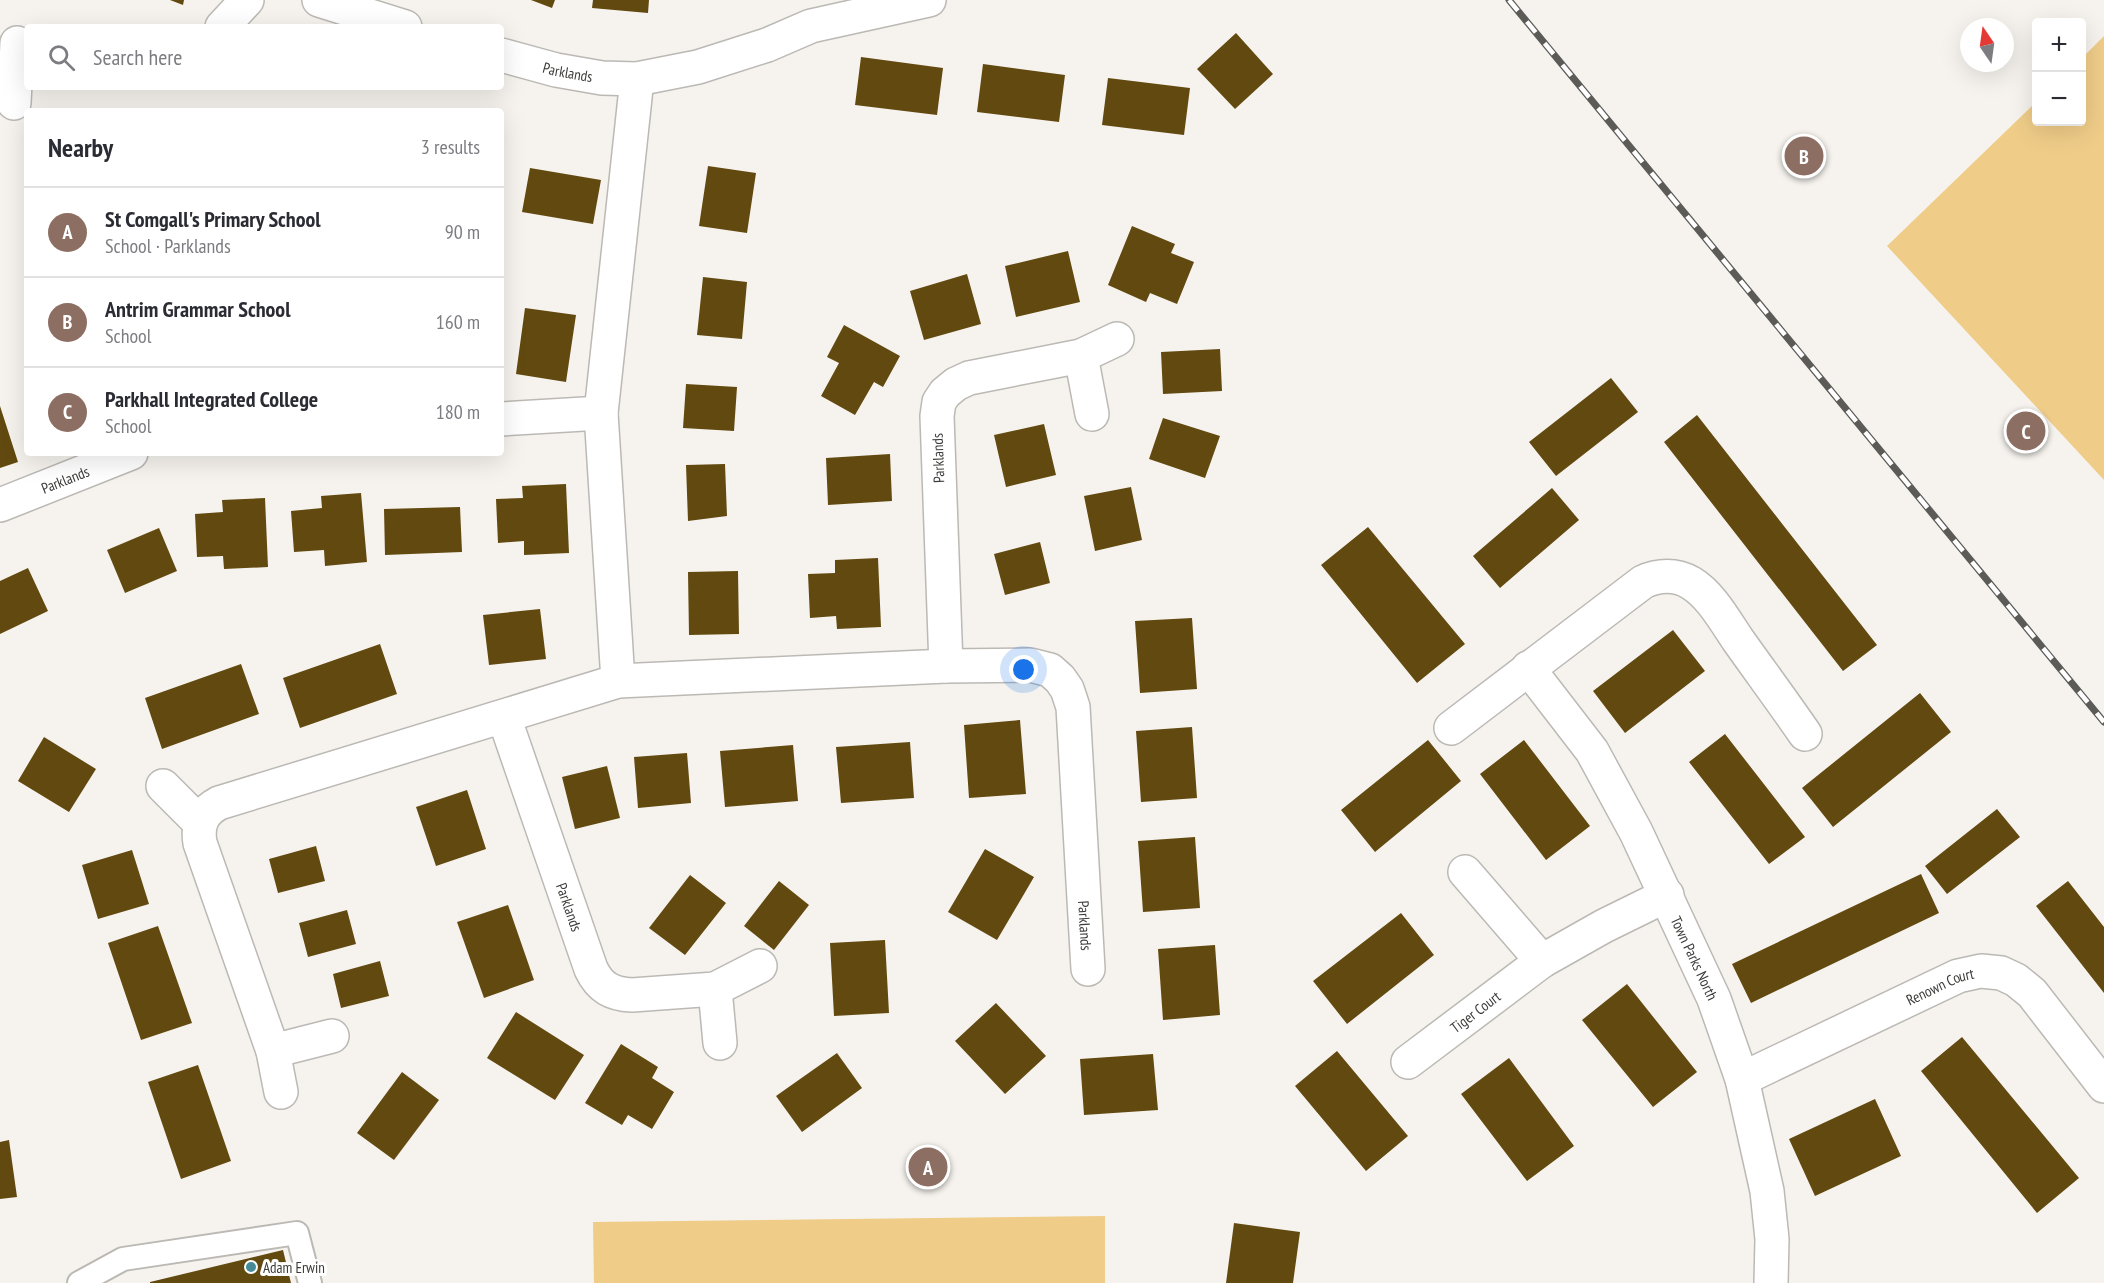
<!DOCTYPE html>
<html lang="en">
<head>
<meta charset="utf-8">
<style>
  body { margin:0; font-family:"PT Sans Narrow",sans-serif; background:#f7f7f7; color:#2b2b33 }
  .controls { position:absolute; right:18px; top:18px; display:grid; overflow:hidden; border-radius:6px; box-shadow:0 6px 24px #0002 }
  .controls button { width:54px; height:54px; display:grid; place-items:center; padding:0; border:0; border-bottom:2px solid #e1e1e2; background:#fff; color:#2b2b33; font:30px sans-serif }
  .compass { position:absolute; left:1960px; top:18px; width:54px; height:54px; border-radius:50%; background:#fff; box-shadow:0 6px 24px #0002; rotate:347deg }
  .you { position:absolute; left:1024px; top:670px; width:21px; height:21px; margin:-15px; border:4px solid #fff; border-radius:50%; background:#1a73e8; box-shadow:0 0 0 9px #1a73e833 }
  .badge { display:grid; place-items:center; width:39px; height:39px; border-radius:50%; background:#458b97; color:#fff; font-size:20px; font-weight:700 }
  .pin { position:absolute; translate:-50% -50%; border:3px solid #fff; box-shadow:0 2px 6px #0006 }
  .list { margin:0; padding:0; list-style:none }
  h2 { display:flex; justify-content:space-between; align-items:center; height:78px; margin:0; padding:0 24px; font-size:26px }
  h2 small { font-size:20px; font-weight:400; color:#7c7c81 }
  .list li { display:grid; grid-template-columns:39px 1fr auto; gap:18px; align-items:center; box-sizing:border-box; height:90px; padding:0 24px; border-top:2px solid #e1e1e2 }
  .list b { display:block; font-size:22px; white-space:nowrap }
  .list p { margin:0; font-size:20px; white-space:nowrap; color:#7c7c81 }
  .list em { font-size:20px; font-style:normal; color:#7c7c81 }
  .icon { flex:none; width:33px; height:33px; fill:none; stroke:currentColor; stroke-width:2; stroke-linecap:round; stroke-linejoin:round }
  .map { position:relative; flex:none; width:2104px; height:1283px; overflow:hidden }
  .search { position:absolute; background:#fff; box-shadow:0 6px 24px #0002; left:24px; top:24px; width:480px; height:66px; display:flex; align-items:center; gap:15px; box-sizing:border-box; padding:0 21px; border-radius:6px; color:#7c7c81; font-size:22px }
  .panel { position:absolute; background:#fff; box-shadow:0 6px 24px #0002; left:24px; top:108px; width:480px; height:348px; border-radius:6px }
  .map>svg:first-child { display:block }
</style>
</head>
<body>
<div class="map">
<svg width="2104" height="1283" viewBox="0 0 2104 1283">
  <rect width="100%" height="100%" fill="#f6f3ee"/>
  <path fill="#efcc88" d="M2104,36v444l-217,-234 149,-144v20h46v-64z
    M1105,1216v67h-511l-1,-61z"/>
  <path fill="#62490f" d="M170,0h14l-1,5z
    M531,0h24l-3,8z
    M593,0h56l-1,13 -56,-5z
    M1236,33l37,41 -38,35 -38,-40z
    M861,57l82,11 -6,47 -82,-10z
    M983,64l82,11 -6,47 -82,-10z
    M1108,78l82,10 -6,47 -82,-10z
    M708,166l48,7 -9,60 -48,-7z
    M530,168l71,12 -8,44 -71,-12z
    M1132,226l43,18 -4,9 23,9 -17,42 -27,-11 -4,9 -38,-17z
    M1068,251l12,51 -64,15 -11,-51z
    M967,274l14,50 -57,16 -14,-49z
    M703,277l44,5 -5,57 -45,-4z
    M525,308l51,7 -10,67 -50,-8z
    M844,325l56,31 -17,31 -9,-5 -19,33 -34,-19 18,-33 -12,-6z
    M1220,349l2,42 -59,3 -2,-42z
    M1611,378l27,34 -82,64 -27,-34z
    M686,384l51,3 -3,44 -51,-3z
    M0,406l18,56 -18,6z
    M1697,415l180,230 -34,26 -179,-229z
    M1163,418l57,18 -15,42 -56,-19z
    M1044,424l12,51 -50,12 -12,-52z
    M890,454l2,47 -64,4 -2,-47z
    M725,464l2,52 -39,5 -2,-56z
    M566,484l3,69 -45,2v-14l-26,2 -2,-44 27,-1 -1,-12z
    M1131,487l11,53 -47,11 -11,-55z
    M1552,488l27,32 -79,68 -27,-32z
    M361,493l6,69 -42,4 -1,-16 -30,2 -3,-41 31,-3 -1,-12z
    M265,498l3,69 -44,2 -1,-13 -26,1 -2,-43 28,-2 -1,-12z
    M460,507l2,45 -77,3 -1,-46z
    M1368,527l97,117 -48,39 -96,-118z
    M159,528l18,43 -52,22 -18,-43z
    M1040,542l10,41 -45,12 -11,-41z
    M878,558l3,69 -44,2 -1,-13 -26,2 -2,-44 27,-1v-13z
    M28,568l20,43 -48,23v-53z
    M738,571l1,63 -50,1 -1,-63z
    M540,609l6,50 -57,6 -6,-50z
    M1192,618l5,71 -57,4 -5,-72z
    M1673,630l32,41 -80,62 -32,-42z
    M380,644l17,50 -97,34 -17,-50z
    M241,664l18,50 -97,35 -17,-51z
    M1920,693l31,39 -118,95 -31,-39z
    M1020,720l6,74 -57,4 -5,-73z
    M1192,727l5,71 -56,4 -5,-71z
    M1725,734l80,103 -36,27 -80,-102z
    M44,737l52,32 -27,43 -51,-31z
    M1428,740l33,41 -86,71 -34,-42z
    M1524,740l66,86 -44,34 -66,-86z
    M910,742l4,56 -73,5 -5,-56z
    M793,745l5,56 -73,6 -5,-56z
    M687,753l4,50 -53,5 -4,-51z
    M607,766l13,52 -45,11 -13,-52z
    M467,790l19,59 -50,17 -20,-59z
    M1997,809l23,28 -73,57 -22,-28z
    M1195,837l5,71 -57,4 -5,-71z
    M316,846l9,35 -47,12 -9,-34z
    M985,849l49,28 -37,63 -49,-28z
    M132,850l17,54 -51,15 -16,-54z
    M1921,874l18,39 -188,90 -19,-39z
    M690,875l36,28 -41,52 -36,-27z
    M779,881l30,24 -35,45 -30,-24z
    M2068,881l36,46v66l-68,-87z
    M508,905l26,75 -50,18 -27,-76z
    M347,910l9,34 -48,13 -9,-34z
    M1401,913l33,42 -87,69 -34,-43z
    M158,926l34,97 -51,17 -33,-97z
    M885,940l4,73 -55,3 -4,-73z
    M1215,945l5,70 -57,5 -5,-71z
    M380,961l9,35 -48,12 -8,-34z
    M1627,984l70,88 -44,35 -71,-87z
    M996,1003l50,53 -41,38 -50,-53z
    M516,1012l68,43 -29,45 -68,-42z
    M1962,1037l117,141 -42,35 -116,-142z
    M621,1044l37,23 -6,11 22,14 -22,37 -24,-14 -6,10 -37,-22z
    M1337,1051l71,85 -42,35 -71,-85z
    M837,1053l25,35 -60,44 -26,-36z
    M1153,1054l5,56 -74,5 -4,-56z
    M1509,1058l65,88 -47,35 -66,-87z
    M198,1065l33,96 -50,18 -33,-97z
    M402,1072l37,28 -45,60 -37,-27z
    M1875,1099l26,57 -86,40 -26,-57z
    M9,1140l8,57 -17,2v-57z
    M1234,1223l66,9 -7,51h-67z
    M283,1250l8,33h-141v-1z"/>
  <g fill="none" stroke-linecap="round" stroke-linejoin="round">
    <defs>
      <path id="lane" d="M79,1283l44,-24 174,-26 13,50"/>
      <g id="street">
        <path d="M319,0l86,27"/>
        <path d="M222,27l25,-27"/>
        <path id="s1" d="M501,55l55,15 46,8 35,1 61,-12 69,-22 44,-19 118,-26"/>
        <path d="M14,103l3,-60"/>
        <path d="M1081,356l11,58"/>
        <path d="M501,419l100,-6"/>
        <path id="s2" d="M0,505l131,-52"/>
        <path d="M946,666l-9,-250 2,-14 6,-9 11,-9 13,-6 112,-22 36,-17"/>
        <path id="s3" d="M1528,668l64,83 44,81 78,167 28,80 25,112 5,48 -1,44"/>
        <path d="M618,681l-17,-268 36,-334"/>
        <path id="s4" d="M504,717l87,252c9,19 21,25 41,26l83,-6 45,-23"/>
        <path d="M1451,728l192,-146c15,-7 33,-8 48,1 20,12 34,38 47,57 22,31 45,62 67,94"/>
        <path d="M163,786l37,37"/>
        <path d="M1465,872l77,89"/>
        <path d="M715,989l5,54"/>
        <path d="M273,1051l59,-15"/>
        <path id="s5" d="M1408,1062l134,-101 62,-35 63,-31"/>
        <path id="s6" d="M1742,1079l216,-103 23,-5 20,2 15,7 16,13 72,93"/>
        <path id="s7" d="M281,1092l-8,-41 -73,-208c-3,-18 2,-31 19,-40l399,-122 328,-15 84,-1 20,5 10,9 7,10 6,18 15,262"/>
      </g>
    </defs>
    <use href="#lane" stroke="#bcb9b5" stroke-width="26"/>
    <use href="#street" stroke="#bcb9b5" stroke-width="36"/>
    <use href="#lane" stroke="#fff" stroke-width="22"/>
    <use href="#street" stroke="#fff" stroke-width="33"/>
    <defs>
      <path id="rail" d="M1509,0l595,722"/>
    </defs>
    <use href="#rail" stroke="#5c5b58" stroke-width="7"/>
    <use href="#rail" stroke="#fff" stroke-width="4.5" stroke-dasharray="14" stroke-linecap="butt"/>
  </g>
  <circle fill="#458b97" stroke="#fff" stroke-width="2" cx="251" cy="1267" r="6"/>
  <g text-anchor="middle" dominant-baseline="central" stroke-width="6" stroke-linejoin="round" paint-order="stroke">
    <g font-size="15" fill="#3c3b39" stroke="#fff">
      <text stroke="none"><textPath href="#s1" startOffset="69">Parklands</textPath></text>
      <text transform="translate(938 458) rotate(-92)">Parklands</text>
      <text stroke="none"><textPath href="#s2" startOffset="70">Parklands</textPath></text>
      <text stroke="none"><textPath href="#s4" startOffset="201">Parklands</textPath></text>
      <text stroke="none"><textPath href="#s7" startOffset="1424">Parklands</textPath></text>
      <text stroke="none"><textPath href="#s3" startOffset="336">Town Parks North</textPath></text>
      <text stroke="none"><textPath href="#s6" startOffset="219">Renown Court</textPath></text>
      <text stroke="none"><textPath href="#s5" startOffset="84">Tiger Court</textPath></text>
    </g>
    <g font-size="15" fill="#3c3b39" stroke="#fff" text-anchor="start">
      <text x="263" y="1267">Adam Erwin</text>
    </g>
  </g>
</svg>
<div class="controls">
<button>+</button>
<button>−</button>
</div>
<svg class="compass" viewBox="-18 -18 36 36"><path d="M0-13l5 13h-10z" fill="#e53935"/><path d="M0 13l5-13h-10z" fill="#7c7c81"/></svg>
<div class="you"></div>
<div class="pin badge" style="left:928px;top:1167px;background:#8d6e63">A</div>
<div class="pin badge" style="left:1804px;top:156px;background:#8d6e63">B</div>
<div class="pin badge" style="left:2026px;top:431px;background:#8d6e63">C</div>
<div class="search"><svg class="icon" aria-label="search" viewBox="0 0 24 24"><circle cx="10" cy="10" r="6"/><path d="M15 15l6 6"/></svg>Search here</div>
<section class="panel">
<h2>Nearby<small>3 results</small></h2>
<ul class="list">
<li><span class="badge" style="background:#8d6e63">A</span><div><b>St Comgall's Primary School</b><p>School · Parklands</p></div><em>90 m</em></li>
<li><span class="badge" style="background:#8d6e63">B</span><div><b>Antrim Grammar School</b><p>School</p></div><em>160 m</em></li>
<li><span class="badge" style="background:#8d6e63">C</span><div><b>Parkhall Integrated College</b><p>School</p></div><em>180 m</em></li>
</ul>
</section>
</div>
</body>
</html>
